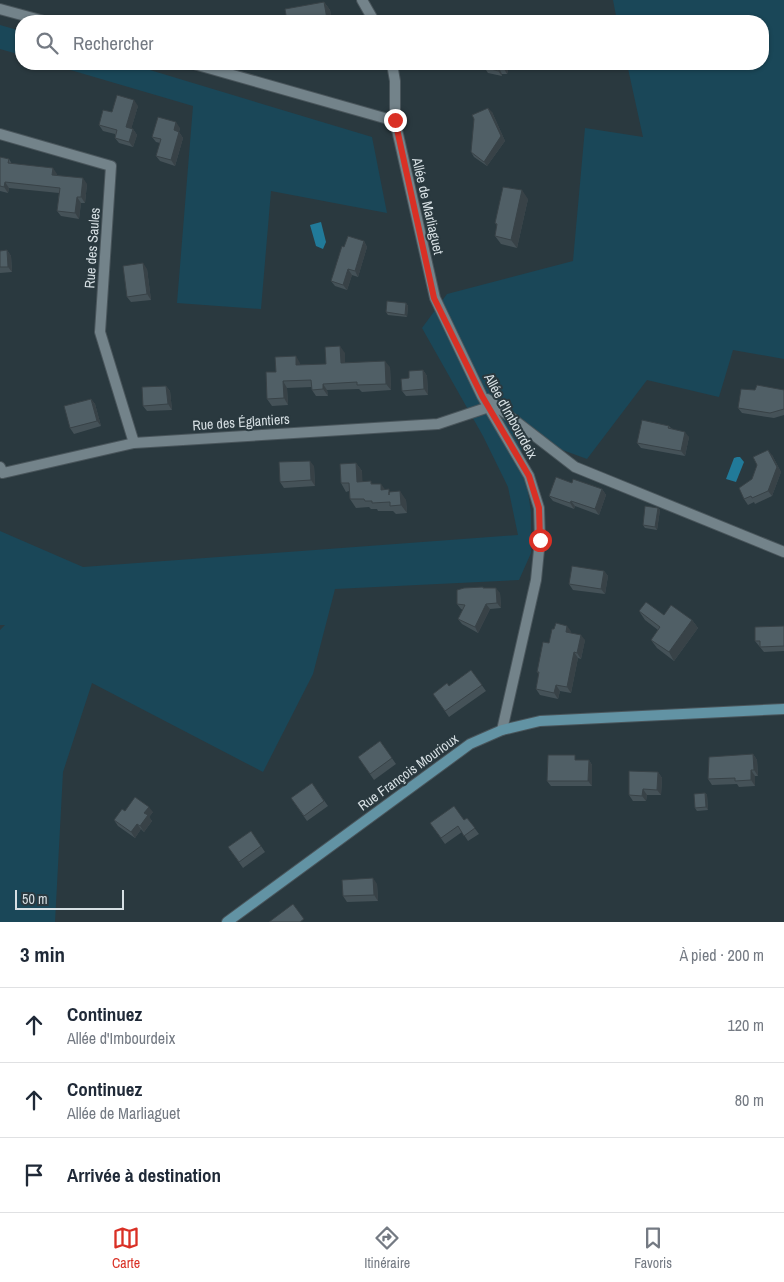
<!DOCTYPE html>
<html lang="fr">
<head>
<meta charset="utf-8">
<style>
  body { margin:0; font-family:"Archivo Narrow",sans-serif; background:#f2f2f3; color:#1f2937 }
  .scale { position:absolute; left:15px; bottom:12px; width:109px; box-sizing:border-box; padding-left:5px; border:2px solid #d6dfe3; border-top:0; font-size:14px; line-height:18px; white-space:nowrap; color:#d6dfe3; -webkit-text-stroke:4px #2a393f; paint-order:stroke }
  .stop { position:absolute; width:15px; height:15px; margin:-11px; border:4px solid #d93025; border-radius:50%; background:#fff }
  .stop.end { background:#d93025; border-color:#fff; box-shadow:0 1px 5px #0008 }
  .list { margin:0; padding:0; list-style:none }
  h2 { display:flex; justify-content:space-between; align-items:center; height:65px; margin:0; padding:0 20px; font-size:21px }
  h2 small { font-size:16px; font-weight:400; color:#747a83 }
  .list li { display:grid; grid-template-columns:32px 1fr auto; gap:15px; align-items:center; box-sizing:border-box; height:75px; padding:0 20px; border-top:1px solid #e0e1e3 }
  .list b { display:block; font-size:19px; white-space:nowrap }
  .list p { margin:0; font-size:16px; white-space:nowrap; color:#747a83 }
  .list em { font-size:16px; font-style:normal; color:#747a83 }
  .icon { flex:none; width:28px; height:28px; fill:none; stroke:currentColor; stroke-width:2; stroke-linecap:round; stroke-linejoin:round }
  .map { position:relative; flex:none; width:784px; height:922px; overflow:hidden }
  .search { position:absolute; background:#fff; box-shadow:0 1px 4px #0004; left:15px; right:15px; top:15px; height:55px; display:flex; align-items:center; gap:12px; box-sizing:border-box; padding:0 18px; border-radius:20px; color:#747a83; font-size:19px }
  .sheet { height:290px; background:#fff }
  nav { display:flex; justify-content:space-around; align-items:center; box-sizing:border-box; height:70px; border-top:1px solid #e0e1e3; background:#fff; font-size:14px; color:#747a83 }
  nav a { display:grid; justify-items:center; gap:2px }
  nav .on { color:#d93025 }
  .map>svg:first-child { display:block }
</style>
</head>
<body>
<div class="map">
<svg width="784" height="922" viewBox="0 0 784 922">
  <rect width="100%" height="100%" fill="#2a393f"/>
  <path fill="#1a4758" d="M613,0h171v359l-51,-9 -14,47 -72,-17 -60,79 -68,-25 12,78v41l-12,27 -184,9 -22,85 -50,98 -171,-89 -29,89 -8,150h-55v-292l5,-5h-5v-94l83,36 435,-32 -10,-48 -25,-51 -61,-108 25,-34 126,-33 12,-133 58,9 -16,-73h136v-43h-146z
    M0,25l21,6v24l-21,-6z
    M50,64h80l242,73 15,76 -116,-22 -10,118 -84,-6 16,-197z"/>
  <path fill="#217a99" d="M321,222l5,20 -3,7 -7,-3 -6,-21z
    M737,457h3l4,5 -8,20 -10,-3 8,-21z"/>
  <g fill="none" stroke-linecap="round" stroke-linejoin="round">
    <defs>
      <path id="street" d="M362,0l12,21
        M0,9l44,12
        M194,64l201,57
        M392,64l3,17v40l40,177 47,98 47,80 10,32 1,32 -4,40 -34,150
        M0,134l111,32 -11,166 34,111
        M487,399l88,68 209,85
        M0,467l3,6 131,-30 304,-19 51,-17"/>
      <path id="secondary" d="M227,922l243,-178 32,-14 38,-9 244,-12"/>
    </defs>
    <use href="#street" stroke="#49555b" stroke-width="12"/>
    <use href="#secondary" stroke="#49555b" stroke-width="12"/>
    <use href="#street" stroke="#73838a" stroke-width="10"/>
    <use href="#secondary" stroke="#6293a4" stroke-width="10"/>
  </g>
  <path fill="#455258" d="M324,2l6,8 2,11h-45z
    M485,64h25l-3,10h-5v2l-14,-3 -4,-6z
    M138,106l-7,23h2l4,6 -4,12 -14,-4 -4,-5v-4l-12,-3 -4,-6z
    M492,112l13,29 -18,25 -13,-9 -3,-5z
    M180,128l-1,4 4,6 -8,28 -15,-5 -4,-5 4,-13 -4,-1 -4,-5z
    M0,157l9,2 3,5 45,10 -1,1 31,9 -2,19h-4l-2,16 -18,-3 -4,-5 2,-18 -50,-5 -1,5 -8,-2z
    M528,199l-11,49 -16,-4 -6,-8 2,-11 -2,-2z
    M364,241l3,6 -9,30 -6,-2 -5,15 -12,-4 -4,-5 13,-34z
    M7,250l4,6 1,16 -12,1v-22z
    M147,269l4,31 -20,2 -4,-5z
    M406,303l2,3 -1,11 -19,-2 -2,-3z
    M345,353v10l45,4 1,23 -29,2 -3,-3 -32,1 1,6h-12l-4,-6v-3l-25,1 1,17 -16,1 -5,-7 9,-27 24,-9v2l26,-1z
    M423,370l4,6 1,19 -22,1 -4,-5 7,-13z
    M166,386l4,5 2,19 -25,1 -4,-5z
    M784,390v25l-10,3 -32,-5 -4,-5z
    M91,399l4,5 6,22 -27,8 -4,-6z
    M669,426l2,2 18,9 -4,19 -44,-8 -4,-5z
    M772,455l9,17 -9,24 -17,8 -1,-2 -6,3 -4,-6 8,-20z
    M356,463l6,8v10l11,3 33,16 1,13 -11,1 -3,-3h-15l-1,-2h-6l-2,-2 -13,1 -6,-9 -1,-8 -3,1 -5,-9z
    M314,466l1,20 -31,2 -4,-6z
    M572,483l30,6 4,6 -7,20 -24,-9 -1,3 -21,-8 -4,-5z
    M658,508l2,2 -3,20 -12,-2 -2,-3z
    M604,571l4,5 -3,18 -32,-4 -4,-6z
    M483,587l1,1 16,5 1,15 -11,1 -12,24 -16,-9 -4,-5 5,-9 -2,-1 -4,-5z
    M639,611l25,4 28,5 6,8 -24,33 -17,-13 -6,-8 7,-10 -13,-10z
    M784,626v25l-20,1 -9,-11z
    M571,631l-1,2 15,7 -4,19 -3,-1 -7,35 -11,-2 -2,8 -18,-4 -4,-6 3,-15 -2,-2z
    M471,670l15,21 -37,26 -16,-23 16,-8z
    M380,741l16,23 -22,16 -16,-23z
    M753,754l4,6 1,16h-3v10l-16,1 -2,-3 -25,1 -4,-6z
    M578,760h11l3,5v21h-41l-4,-5z
    M658,772l4,6 -1,17h-14l-1,6h-13l-4,-6z
    M312,783l16,23 -21,15 -16,-23z
    M705,793l2,2 1,15 -11,1 -2,-3z
    M125,811l28,1 -4,5 3,4 -8,11 -3,-3 -6,9 -17,-12 -4,-6z
    M467,818l12,16 -11,7 -6,-9 -17,12 -15,-21 34,-3z
    M251,831l14,21 -22,16 -15,-21z
    M377,884l1,17 -31,1 -4,-6z"/>
  <path fill="#384247" d="M324,2l6,8 2,11h-3l-2,-2z
    M505,64h5l-3,10 -3,-5z
    M499,68l3,6v2l-4,-5z
    M134,100l4,6 -8,27 -4,-6z
    M488,108l4,4 13,29 -18,25 -3,-4z
    M176,122l4,6 -2,8 -4,-6z
    M133,129l4,6 -4,12 -4,-5z
    M179,132l4,6 -8,28 -4,-6z
    M53,168l4,6 -1,7 -4,-6z
    M83,178l4,6 -2,19 -4,-6z
    M5,182l4,6 -1,5 -4,-6z
    M522,190l6,9 -11,49 -6,-8z
    M77,197l4,6 -2,16 -4,-6z
    M364,241l3,6 -9,30 -3,-6z
    M7,250l4,6 1,16 -4,-5z
    M143,263l4,6 4,31 -4,-6z
    M348,269l4,6 -5,15 -4,-5z
    M406,303l2,3 -1,11 -2,-2z
    M340,346l5,7v16l-4,-6z
    M296,356l4,7 1,8 -5,-6z
    M385,361l5,6 1,23 -5,-6z
    M423,370l4,6 1,19 -4,-6z
    M283,381l4,7 1,17 -4,-7z
    M323,384l4,6 1,6 -5,-7z
    M166,386l4,5 2,19 -4,-6z
    M91,399l4,5 6,22 -4,-5z
    M685,432l4,5 -4,19 -4,-5z
    M768,450l4,5 9,17 -9,24 -4,-5z
    M310,461l4,5 1,20 -4,-6z
    M356,463l6,8 1,19 -6,-8z
    M381,484l6,8 -6,-2z
    M602,489l4,6 -7,20 -4,-6z
    M400,491l6,9 1,13 -6,-8z
    M571,501l4,5 -1,3 -4,-6z
    M658,508l2,2 -3,20 -2,-3z
    M604,571l4,5 -3,18 -4,-5z
    M496,588l4,5 1,15 -4,-5z
    M486,604l4,5 -12,24 -3,-6z
    M692,620l6,8 -24,33 -5,-9z
    M567,626l4,5 -1,6 -4,-5z
    M581,635l4,5 -4,19 -4,-6z
    M574,652l4,6 -7,35 -4,-6z
    M556,685l4,6 -2,8 -4,-6z
    M753,754l4,6 1,16 -4,-6z
    M589,760l3,5v21l-4,-5z
    M751,770l4,6v10l-4,-6z
    M658,772l4,6 -1,17 -4,-5z
    M643,789l4,6 -1,6 -4,-5z
    M705,793l2,2 1,15 -2,-3z
    M149,807l4,5 -4,5 3,4 -8,11 -4,-6 4,-13z
    M137,824l4,5 -6,9 -4,-6z
    M373,878l4,6 1,17 -4,-6z"/>
  <path fill="#505f66" stroke="#384247" d="M324,2l3,17 -9,2h-31l-2,-12z
    M485,64h20l-1,5 -5,-1 -1,3 -14,-4z
    M117,95l17,5 -8,27 7,2 -4,13 -14,-4 2,-8 -18,-5 4,-15 9,2z
    M488,108l13,28 -17,26 -13,-10 3,-33 -2,-4z
    M158,117l18,5 -2,8 5,2 -8,28 -15,-4 5,-17 -9,-2z
    M0,157l9,2 -1,4 45,5 -1,7 31,3 -2,19h-4l-2,16 -18,-2 3,-23 -55,-6 -1,5 -4,-1z
    M503,187l19,3 -11,50 -16,-4 2,-12 -2,-1z
    M348,236l16,5 -9,30 -7,-2 -5,16 -12,-4 11,-35 2,1z
    M7,250l1,17h-8v-16z
    M143,263l4,31 -20,3 -4,-31z
    M387,301l19,2 -1,12 -19,-3z
    M340,346l1,17 44,-2 1,23 -29,1v-3l-34,2v5l-11,1 -1,-10 -28,1 1,17 -17,1 -1,-27h10l-1,-15 21,-1v9l30,-1 -1,-17z
    M423,370l1,19 -22,2 -1,-12 8,-1v-7z
    M757,385l27,5v19l-14,4 -32,-5 3,-19 14,1z
    M166,386l2,18 -25,2 -1,-19z
    M91,399l6,22 -27,7 -6,-22z
    M642,420l27,6 -1,2 17,4 -4,19 -44,-8z
    M768,450l9,17 -9,24 -16,7 -1,-2 -7,3 -5,-11 13,-9 5,-14 -4,-8z
    M310,461l1,19 -31,2 -1,-20z
    M356,463l1,19 14,-1v3h10v6l8,-1v6v-3l11,-1 1,14 -11,1v-4l-18,1v-2h-7l-1,-2h-14l-1,-16h-8l-1,-19z
    M556,477l16,6 1,-4 29,10 -7,20 -24,-8 -1,2 -21,-7z
    M645,506l13,2 -3,19 -12,-2z
    M572,566l32,5 -3,18 -32,-5z
    M483,587v1h13l1,15 -11,1 -11,23 -17,-8 7,-14 -8,-1v-14l7,-2z
    M646,602l18,13 7,-10 21,15 -23,32 -18,-12 9,-13 -21,-16z
    M556,623l11,3 -1,6 15,3 -4,18 -3,-1 -7,35 -11,-2 -2,8 -18,-4 3,-17h-2l6,-30 6,1 3,-14h2z
    M784,626v20l-24,1v-6h-5v-14z
    M471,670l11,15 -37,26 -12,-17 14,-11 2,3z
    M380,741l12,17 -22,16 -12,-17z
    M753,754l1,16h-3v10l-16,1v-3l-27,1 1,-22z
    M548,755h27v5h14l-1,21h-41z
    M629,771l29,1 -1,18 -14,-1 -1,7 -13,-1z
    M312,783l12,18 -20,15 -13,-18z
    M705,793l1,14 -11,1 -1,-14z
    M135,797l14,10 -5,6 4,2 -8,11 -3,-2 -6,8 -17,-12 8,-11 3,2z
    M454,806l10,14 3,-2 8,10 -11,8 -6,-10 -17,12 -11,-15z
    M251,831l10,15 -22,16 -11,-15z
    M373,878l1,17 -31,1 -1,-16z
    M293,904l11,15 -4,3h-31z"/>
  <g fill="none" stroke-linecap="round" stroke-linejoin="round">
    <path stroke="#d93025" stroke-width="6" d="M395,120l39,178 48,98 47,80 10,32 1,32"/>
  </g>
  <g text-anchor="middle" dominant-baseline="central" stroke-width="4" stroke-linejoin="round" paint-order="stroke">
    <g font-size="14" fill="#d6dfe3" stroke="#2a393f">
      <text transform="translate(428 206) rotate(77)">Allée de Marliaguet</text>
      <text transform="translate(92 248) rotate(-86)">Rue des Saules</text>
      <text transform="translate(511 416) rotate(61)">Allée d'Imbourdeix</text>
      <text transform="translate(241 422) rotate(-4)">Rue des Églantiers</text>
      <text transform="translate(408 772) rotate(-36)">Rue François Mourioux</text>
    </g>
  </g>
</svg>
<div class="scale">50 m</div>
<div class="stop" style="left:540px;top:540px"></div>
<div class="stop end" style="left:395px;top:120px"></div>
<div class="search"><svg class="icon" aria-label="search" viewBox="0 0 24 24"><circle cx="10" cy="10" r="6"/><path d="M15 15l6 6"/></svg>Rechercher</div>
</div>
<section class="sheet">
<h2>3 min<small>À pied · 200 m</small></h2>
<ul class="list">
<li><svg class="icon" aria-label="ahead" viewBox="0 0 24 24"><path d="M12 20V5M6 11l6-6 6 6"/></svg><div><b>Continuez</b><p>Allée d'Imbourdeix</p></div><em>120 m</em></li>
<li><svg class="icon" aria-label="ahead" viewBox="0 0 24 24"><path d="M12 20V5M6 11l6-6 6 6"/></svg><div><b>Continuez</b><p>Allée de Marliaguet</p></div><em>80 m</em></li>
<li><svg class="icon" aria-label="arrive" viewBox="0 0 24 24"><path d="M6 21V4h12l-3 4 3 4H6"/></svg><div><b>Arrivée à destination</b></div></li>
</ul>
</section>
<nav>
<a class="on"><svg class="icon" aria-label="map" viewBox="0 0 24 24"><path d="M3 6l6-2 6 2 6-2v14l-6 2-6-2-6 2zM9 4v14M15 6v14"/></svg>Carte</a>
<a><svg class="icon" aria-label="directions" viewBox="0 0 24 24"><path d="M12 3l9 9-9 9-9-9zM9 14v-3h6M13 9l2 2-2 2"/></svg>Itinéraire</a>
<a><svg class="icon" aria-label="saved" viewBox="0 0 24 24"><path d="M7 4h10v16l-5-4-5 4z"/></svg>Favoris</a>
</nav>
</body>
</html>
